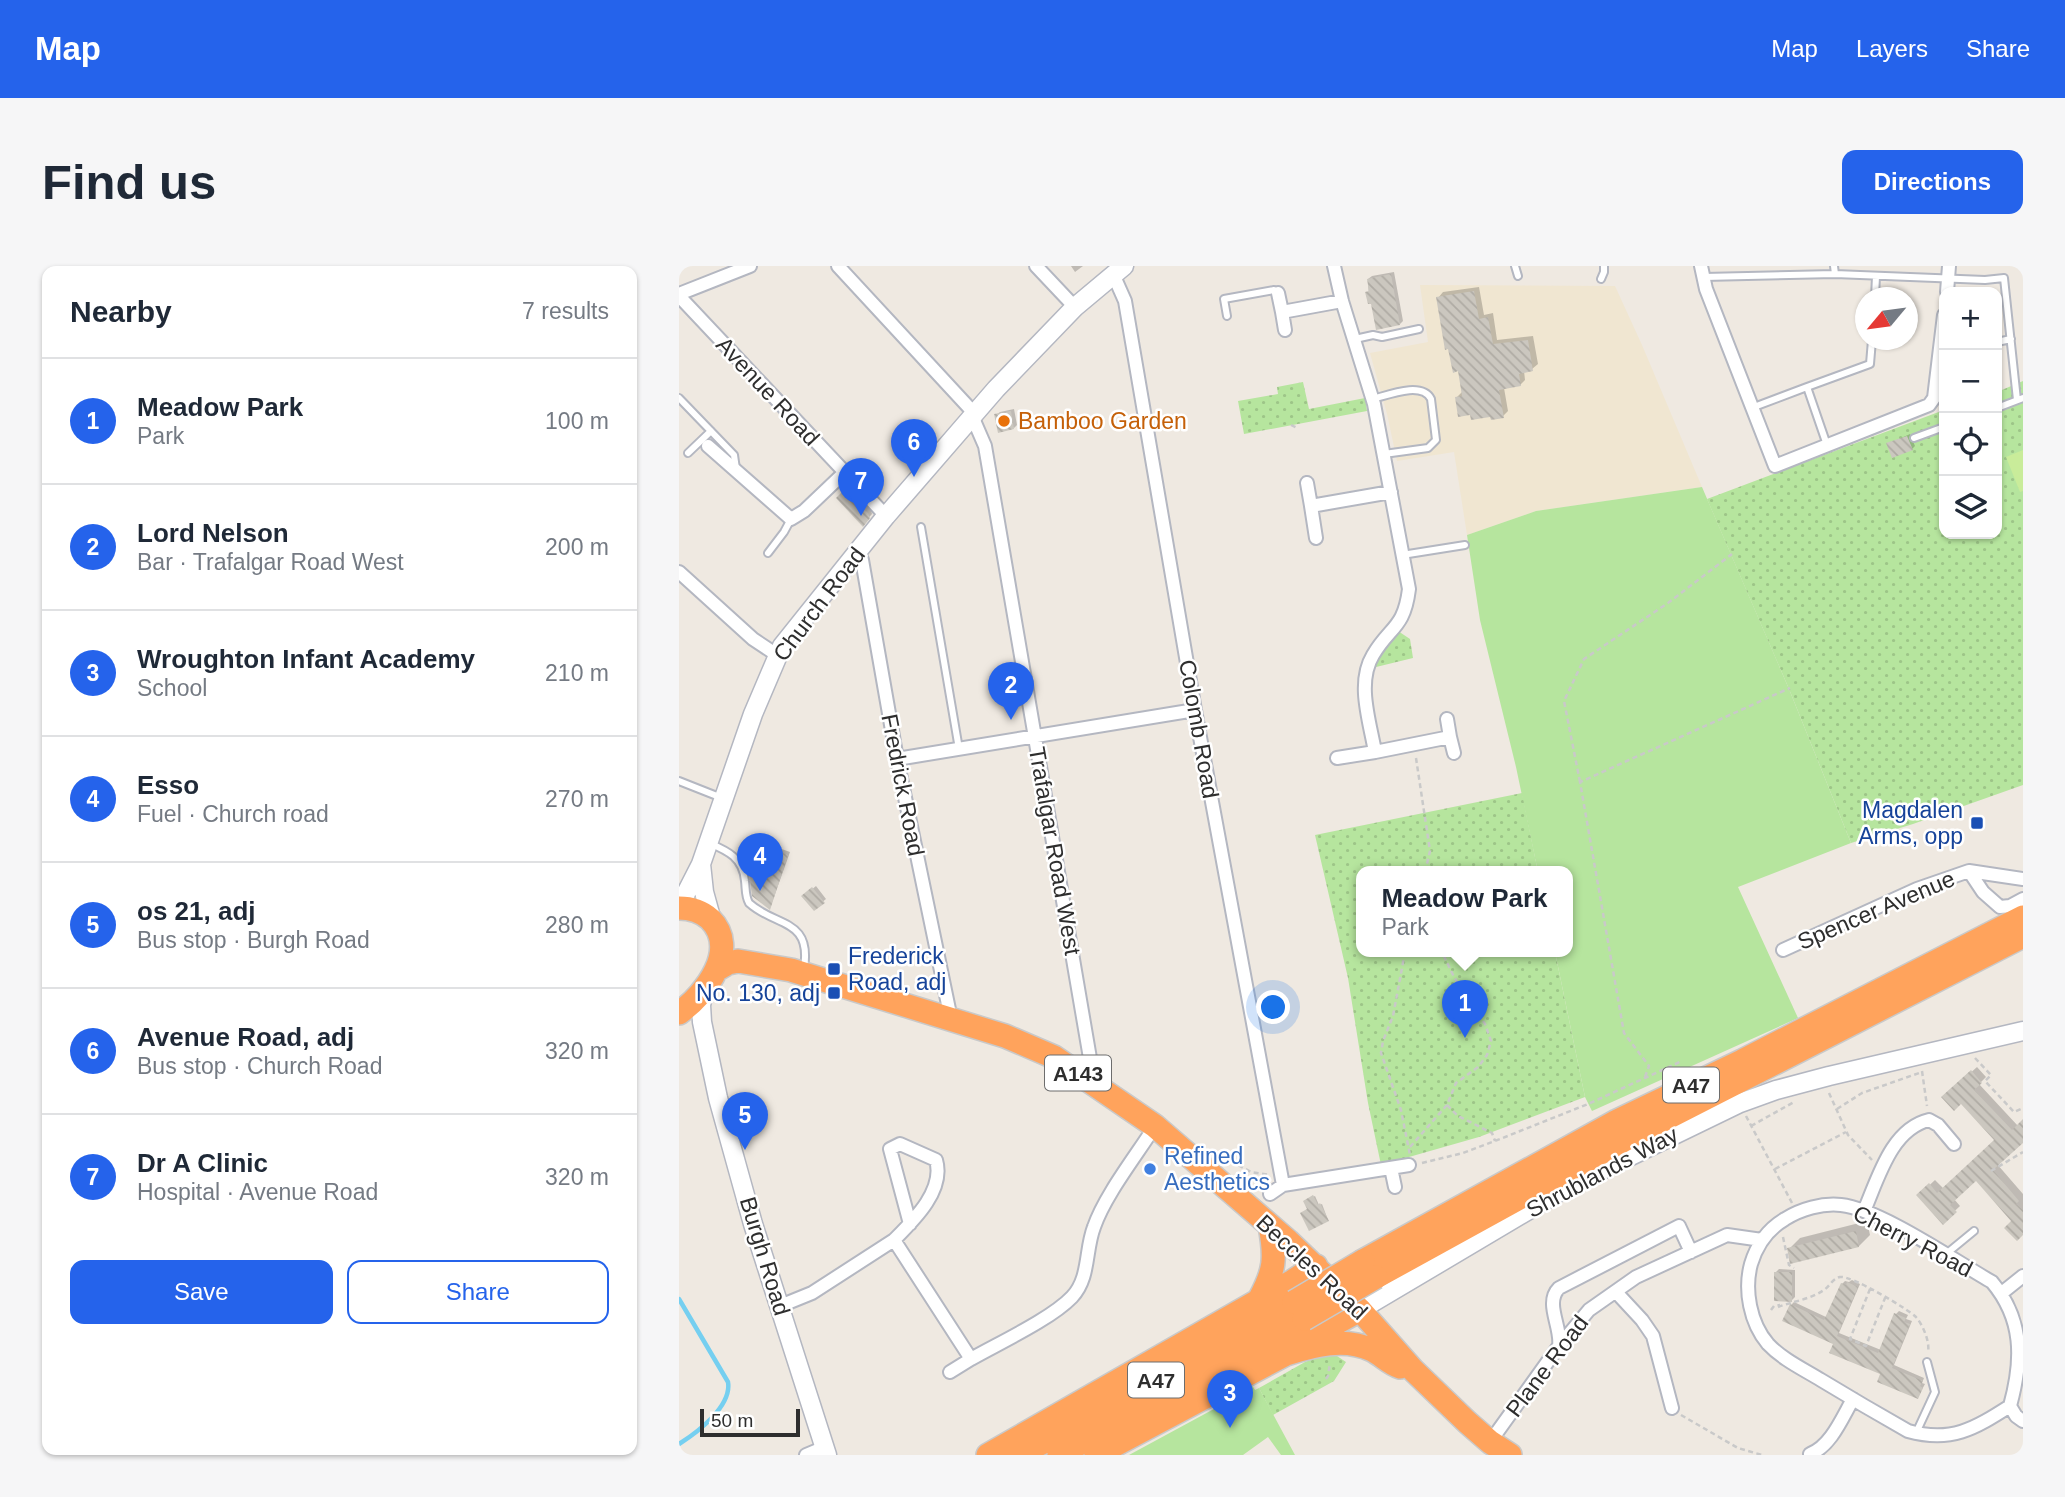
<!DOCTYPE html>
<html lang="en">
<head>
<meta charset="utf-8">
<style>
  body { margin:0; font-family:Helvetica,sans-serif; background:#f6f6f7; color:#1f2937 }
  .controls { position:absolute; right:21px; top:21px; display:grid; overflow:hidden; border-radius:14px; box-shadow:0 2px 5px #0004 }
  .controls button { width:63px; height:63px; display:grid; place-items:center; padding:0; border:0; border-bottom:2px solid #e0e1e3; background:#fff; color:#1f2937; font:35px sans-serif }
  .compass { position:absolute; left:1176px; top:21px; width:63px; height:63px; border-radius:50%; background:#fff; box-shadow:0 2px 5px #0004; rotate:241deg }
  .scale { position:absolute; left:21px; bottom:18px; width:100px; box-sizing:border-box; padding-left:7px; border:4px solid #2e2e2e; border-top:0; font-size:19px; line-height:24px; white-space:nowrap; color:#2e2e2e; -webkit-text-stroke:5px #fff; paint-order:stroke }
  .you { position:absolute; left:595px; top:742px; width:24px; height:24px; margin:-18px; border:5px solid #fff; border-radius:50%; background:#1a73e8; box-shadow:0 0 0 10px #1a73e833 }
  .badge { display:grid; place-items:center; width:46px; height:46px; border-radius:50%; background:#2563eb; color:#fff; font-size:23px; font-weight:700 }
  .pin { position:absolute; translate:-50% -58px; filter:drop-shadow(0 2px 4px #0008) }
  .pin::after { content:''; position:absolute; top:37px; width:24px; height:21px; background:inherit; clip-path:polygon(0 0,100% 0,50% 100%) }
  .popup { position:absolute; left:677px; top:600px; width:217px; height:91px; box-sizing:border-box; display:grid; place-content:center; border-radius:14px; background:#fff; filter:drop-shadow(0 2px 5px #0005); font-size:23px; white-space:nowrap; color:#747a83 }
  .popup b { font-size:26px; color:#1f2937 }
  .popup::after { content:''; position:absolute; left:50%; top:100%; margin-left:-14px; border:14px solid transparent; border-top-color:#fff }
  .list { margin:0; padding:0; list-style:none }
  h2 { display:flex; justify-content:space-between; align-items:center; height:91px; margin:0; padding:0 28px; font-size:30px }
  h2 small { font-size:23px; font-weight:400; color:#747a83 }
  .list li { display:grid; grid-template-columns:46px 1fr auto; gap:21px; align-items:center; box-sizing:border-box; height:126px; padding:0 28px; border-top:2px solid #e0e1e3 }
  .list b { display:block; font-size:26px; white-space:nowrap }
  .list p { margin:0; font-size:23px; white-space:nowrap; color:#747a83 }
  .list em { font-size:23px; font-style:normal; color:#747a83 }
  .actions { display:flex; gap:14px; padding:21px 28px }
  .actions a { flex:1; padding:16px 0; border:2px solid #2563eb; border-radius:14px; text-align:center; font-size:24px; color:#2563eb }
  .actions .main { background:#2563eb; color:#fff }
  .icon { flex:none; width:38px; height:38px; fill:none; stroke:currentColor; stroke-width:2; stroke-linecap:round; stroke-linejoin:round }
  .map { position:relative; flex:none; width:1344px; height:1189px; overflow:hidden; border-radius:14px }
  header { display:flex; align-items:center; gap:42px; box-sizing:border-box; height:98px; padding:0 35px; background:#2563eb; color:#fff }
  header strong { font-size:33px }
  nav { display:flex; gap:38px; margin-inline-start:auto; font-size:24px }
  .intro { display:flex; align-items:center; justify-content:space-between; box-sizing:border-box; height:168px; padding:0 42px }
  h1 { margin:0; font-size:49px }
  .button { padding:18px 32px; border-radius:14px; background:#2563eb; color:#fff; font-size:24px; font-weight:700 }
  main { display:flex; gap:42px; padding:0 42px }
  aside { flex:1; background:#fff; border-radius:14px; box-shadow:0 2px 5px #0004 }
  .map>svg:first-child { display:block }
</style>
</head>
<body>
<header>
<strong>Map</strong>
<nav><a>Map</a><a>Layers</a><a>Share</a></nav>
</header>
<div class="intro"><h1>Find us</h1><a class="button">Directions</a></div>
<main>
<aside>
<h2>Nearby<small>7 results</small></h2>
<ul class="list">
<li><span class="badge">1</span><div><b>Meadow Park</b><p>Park</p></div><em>100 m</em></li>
<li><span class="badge">2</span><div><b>Lord Nelson</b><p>Bar · Trafalgar Road West</p></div><em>200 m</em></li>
<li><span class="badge">3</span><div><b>Wroughton Infant Academy</b><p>School</p></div><em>210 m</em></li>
<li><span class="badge">4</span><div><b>Esso</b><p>Fuel · Church road</p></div><em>270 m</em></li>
<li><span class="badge">5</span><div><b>os 21, adj</b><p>Bus stop · Burgh Road</p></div><em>280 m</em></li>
<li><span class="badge">6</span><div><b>Avenue Road, adj</b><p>Bus stop · Church Road</p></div><em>320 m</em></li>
<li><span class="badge">7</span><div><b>Dr A Clinic</b><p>Hospital · Avenue Road</p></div><em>320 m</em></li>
</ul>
<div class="actions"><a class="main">Save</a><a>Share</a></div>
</aside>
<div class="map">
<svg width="1344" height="1189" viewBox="0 0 1344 1189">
  <defs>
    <pattern id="park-dots" width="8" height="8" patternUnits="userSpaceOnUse" patternTransform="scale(1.75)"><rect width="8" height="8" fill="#b6e59e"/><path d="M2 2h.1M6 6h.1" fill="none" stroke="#9dc588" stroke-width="1.8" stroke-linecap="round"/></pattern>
    <pattern id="building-back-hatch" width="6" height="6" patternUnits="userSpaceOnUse" patternTransform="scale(1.75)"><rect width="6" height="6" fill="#cbc7bf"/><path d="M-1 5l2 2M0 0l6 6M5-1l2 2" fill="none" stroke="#afaba4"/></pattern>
  </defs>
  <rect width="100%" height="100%" fill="#efe9e1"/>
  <path fill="#f0e6d1" d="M741,19l195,1 27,59 60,142 -166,24 -69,24 -13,-83 -57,9 -10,-47 -17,-61 58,-11z"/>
  <path fill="#b6e59e" d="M1023,221l87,202 62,154 -113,44 60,131 -206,93 -7,-14 -30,-145h13v-80h-30l-22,-105 -36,-147 -13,-85 69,-24z
    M573,1119l3,5 4,-2 36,67h-14l-13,-18 -25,18h-114l96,-52z"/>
  <path fill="url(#park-dots)" d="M1344,115v404l-110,39 -62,19 -62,-154 -82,-190 237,-89v124h53v-142z
    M624,116l6,27 56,-11 2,13 -123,23 -6,-33 40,-7 -1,-7z
    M719,365l12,8 3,19 -41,10 3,-10z
    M843,527l16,79h-176v80h193l30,145 -106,40 -98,28 -13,-62 -20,-125 -33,-143z
    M652,1086l15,10 -12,19 -61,34 -14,-27 46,-26z"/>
  <path fill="#c9ec9a" d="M1344,184v41l-3,1 -14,-35z"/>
  <path fill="#0003" d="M392,0h12l-8,6z
    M715,6l9,49 -3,3 -28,-22h-3l-1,-23 4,-3z
    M800,21l5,28 9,-2 4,27 36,-4 5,28 -6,5 -8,2 1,9 -5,5 -16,3 4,23 -5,5 -11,-1 -36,-17 6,-6 -2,-23 -22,-71 5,-6z
    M335,143l3,16 -3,3 -18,-13 4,-3z
    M1231,168l5,12 -3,3 -24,-5z
    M170,222l22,22 1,4 -9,10 -25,-26z
    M80,575l31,11 -20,56 -13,-65z
    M137,620l10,13 -12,10 -10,-13z
    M1298,801l9,10 -7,7 39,42 5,-5v19l-26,24 26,30v39l-46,-55 -23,21 6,7 -17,16 -24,-27 16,-15 9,9 53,-50 -36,-37 -17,-5z
    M636,930l4,9 3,-1 6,16 -22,-20z
    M1188,955l3,14 -11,11 -70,3 11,-11z
    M1100,1003l16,1v27l-3,3 -16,-28z
    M1173,1014l8,4 -21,49 42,17 15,-36 3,-3 9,4 -2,4 6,2 -18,44 30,13 -2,5 3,1 -7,13 -83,-54 -44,-38 3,-3 32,15 16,-33 3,-3 4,1z"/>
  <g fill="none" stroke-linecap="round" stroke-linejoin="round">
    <path stroke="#75cff0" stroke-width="4.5" d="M0,1033l49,83c4,24 -30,50 -49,62"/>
  </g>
  <path fill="url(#building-back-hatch)" d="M712,8l9,51 -24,5 -5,-26h-3l-3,-12 4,-1 -2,-12z
    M795,25l5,28 9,-2 5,27 35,-4 5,31 -14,3 2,12 -22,4 5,28 -13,2 -1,-3 -19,3 -1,-5 -12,2 -3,-20 7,-1 -4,-25 -5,2 -5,-24 -3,1 -9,-53z
    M332,145l3,18 -16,4 -4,-19z
    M1228,170l6,14 -21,8 -6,-15z
    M165,224l24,23 2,5 -7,9 -27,-29z
    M76,576l33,13 -18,55 -18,-14 -3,-23 4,-10 -5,-2z
    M133,621l13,16 -11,8 -13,-15z
    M1292,804l11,13 -8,7 38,40 11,-11v24l-30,27 26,31 -3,3 7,6v25l-6,6 -13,-13 7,-7 -35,-40 -26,24 7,7 -14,13 -27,-30 13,-12 8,10 57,-53 -33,-36 -7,7 -13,-14z
    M634,929l5,10 2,-2 9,18 -20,10 -9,-18 7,-4 -4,-8z
    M1177,965l3,16 -69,17 -3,-16z
    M1095,1006h18v30l-18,-1z
    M1168,1016l11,5 -21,49 41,17 16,-40 12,5 -2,4 6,2 -18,44 31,13 -3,5 3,2 -5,11 -41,-17 3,-8 -51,-21 4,-9 -51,-23 8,-17 34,16 17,-37 5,2z"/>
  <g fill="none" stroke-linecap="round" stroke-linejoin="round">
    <defs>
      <path id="lane" d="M836,0l3,10
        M1155,0l1,8 150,6 19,-2 13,122
        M1025,11l131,-3
        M922,13l3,-7v-6
        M1196,32l1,-22
        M548,50l-3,-17 50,-9 4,3
        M676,73l18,-4 9,2 37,-8
        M1318,76l14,-3
        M0,132l55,57 2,14
        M694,133c15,-4 49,-18 58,0l5,41 -8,8 -44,6
        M1075,141l53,-20
        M1318,142l26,-10
        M1235,172l30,-11
        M1148,179l-20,-58 63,-23 2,-24
        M9,187l23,-22
        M242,261l38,222
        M89,287l16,-21 7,-13
        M723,289l63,-10
        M0,515l43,17
        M30,577c19,8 34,15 36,38 1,8 0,15 4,22 26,24 63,15 55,65
        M1267,988l28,-23
        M1237,1167l19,-41 -8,-30"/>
      <path id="street" d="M159,0l136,147
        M357,0l34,36
        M655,0l8,35 32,103 35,185c-5,40 -19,37 -36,66 -17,28 -3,67 2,97l75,-15 -3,-18
        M1022,0l5,23 69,177 154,-61 5,-7 10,-83
        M434,8l12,27 70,409 88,475
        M1268,26l2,-26
        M599,27l4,19
        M0,28l71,-28
        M0,30l207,220
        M606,64l-3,-18 60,-11
        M293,150l13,30 106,618v18
        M29,180l83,73 13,-8 41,-39
        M628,217l4,23 80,-14
        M632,240l5,32
        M178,285l5,9 35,199 54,260
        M0,306l74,67 24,16
        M771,471l4,16
        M658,492l38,-6
        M218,493l298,-49
        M1344,613l-54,-8 14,21 17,15 10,-1 13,-7
        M1104,684l134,-61 52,-18
        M712,902l4,19
        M591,928l13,-9 126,-20
        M1185,945c14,-32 27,-82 65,-91l9,5 16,19
        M215,974c20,-20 51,-50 42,-80l-36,-16 -10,5 20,75
        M937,1026l26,28 11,16 19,72
        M1324,1026l20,-16
        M101,1040l32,-13 82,-53 77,119c28,-16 80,-40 101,-62 18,-19 13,-47 22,-70 11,-32 42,-71 61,-101
        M880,1080c3,-19 -15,-43 0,-58l120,-62 12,26
        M271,1106l21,-13
        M1331,1140c-36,23 -59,37 -102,25 -30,-17 -59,-34 -87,-51 -18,-11 -39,-21 -53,-36 -18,-21 -24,-54 -17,-80 6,-20 17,-35 34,-45 16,-10 37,-16 56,-14 39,4 114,56 151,77 31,37 31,77 18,124l6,10 7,5
        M811,1176l69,-96 30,-36 47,-33 91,-42 35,5
        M1131,1188c21,-8 32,-36 43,-55
        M127,1189l19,-8"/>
      <path id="secondary" d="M22,598l3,28 8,29
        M0,641l22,-43 52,-150 29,-68 104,-130 110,-127 79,-82 49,-41
        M26,722l-4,17 1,17 16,76 35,126 74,231
        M681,1044l211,-125 169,-82 36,-13 53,-14 194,-45"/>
      <path id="highway" d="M0,642c12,0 22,3 31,11 30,30 -4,75 -31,94
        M37,704l12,-7 10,-2 53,9 214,66 49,21 101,69 133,115 72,69 53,60 54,52 23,20 20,13
        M684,995l254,-140 125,-60 281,-144
        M697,1011l252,-139 395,-202
        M580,1034c16,-29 17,-42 11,-74
        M619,1078l62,-34
        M309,1189l305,-174 23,-15
        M338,1189l41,-20 236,-133
        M380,1189l245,-136
        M417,1189l190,-101c28,-9 59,-17 86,-4 10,5 18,14 28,17"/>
    </defs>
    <use href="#lane" stroke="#b4b7c1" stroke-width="10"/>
    <use href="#street" stroke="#b4b7c1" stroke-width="16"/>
    <use href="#secondary" stroke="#b4b7c1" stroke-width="21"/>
    <use href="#highway" stroke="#c9c9c9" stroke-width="26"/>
    <path stroke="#c9c9c9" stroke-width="2.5" stroke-dasharray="5 3.5" stroke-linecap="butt" d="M612,159l6,3
      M737,492l14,93 -5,21
      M901,516l-16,-81 20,-42 84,-56 64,-49
      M726,686l-12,64 -10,25 -2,12 20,57 9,45
      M1296,792l16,17 -6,6 29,31 9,-4
      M1243,805l5,35
      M966,811l4,-11 -25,-33 -44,-251 210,-94
      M1150,827l19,42 24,25
      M768,839l11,11 34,17 3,8
      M1158,843l25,-16 60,-21
      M1067,850l46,87
      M1072,860l43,-24
      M731,881l37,-42 9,-22 22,-16 9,-12 4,-14 -6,-17 -31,-47 -12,-25
      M537,887l35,19 19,3
      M743,897l41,-10 32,-12 93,-37 94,-43
      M1096,903l71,-37
      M1312,905l32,-19
      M1104,971l6,28 5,3
      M1191,1023l-20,50 16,7 19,-48
      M1099,1041c13,-5 33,-8 46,-17 6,-4 8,-11 16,-13 11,-2 68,32 76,40 7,8 14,25 12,35
      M1092,1044l3,-4 6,-1
      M647,1113l2,-3 2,-13
      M1002,1149l57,33 24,7"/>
    <use href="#lane" stroke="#fff" stroke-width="6"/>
    <use href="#street" stroke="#fff" stroke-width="12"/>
    <use href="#secondary" stroke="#fff" stroke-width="18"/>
    <use href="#highway" stroke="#ffa35c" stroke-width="23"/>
    <defs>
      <path id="highway-bridge" d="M615,1036l69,-41
        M625,1053l72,-42"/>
    </defs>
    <use href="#highway-bridge" stroke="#c9c9c9" stroke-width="26" stroke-linecap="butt"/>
    <use href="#highway-bridge" stroke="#ffa35c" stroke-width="23"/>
  </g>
  <circle fill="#e8710a" stroke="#fff" stroke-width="2.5" cx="325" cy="155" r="7"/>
  <g fill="#1a4fb4" stroke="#fff" stroke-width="2.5">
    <rect x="1291" y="550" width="14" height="14" rx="3.5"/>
    <rect x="148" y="696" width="14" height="14" rx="3.5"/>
    <rect x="148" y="720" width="14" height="14" rx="3.5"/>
  </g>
  <circle fill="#3f7fe0" stroke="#fff" stroke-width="2.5" cx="471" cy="903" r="7"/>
  <g text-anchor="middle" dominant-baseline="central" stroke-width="5" stroke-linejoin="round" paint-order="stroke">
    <g fill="#fff" stroke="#6d6d6d" stroke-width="2">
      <rect x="366" y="789.5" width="66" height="35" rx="5"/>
      <rect x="984" y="801.5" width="56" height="35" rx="5"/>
      <rect x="449" y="1096.5" width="56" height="35" rx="5"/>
    </g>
    <g font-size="21" font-weight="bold" fill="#2e2e2e">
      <text x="399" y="807">A143</text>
      <text x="1012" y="819">A47</text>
      <text x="477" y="1114">A47</text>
    </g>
    <g font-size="23" fill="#2e2e2e" stroke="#fff">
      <text transform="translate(89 125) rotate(47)">Avenue Road</text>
      <text transform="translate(140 338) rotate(-53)">Church Road</text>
      <text transform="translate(520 463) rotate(80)">Colomb Road</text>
      <text transform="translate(224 519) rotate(79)">Fredrick Road</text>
      <text transform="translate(376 585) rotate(80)">Trafalgar Road West</text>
      <text transform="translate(1197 644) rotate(-23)">Spencer Avenue</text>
      <text transform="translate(923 906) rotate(-28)">Shrublands Way</text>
      <text transform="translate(1234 975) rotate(27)">Cherry Road</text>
      <text transform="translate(86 990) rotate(73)">Burgh Road</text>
      <text transform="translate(633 1001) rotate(43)">Beccles Road</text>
      <text transform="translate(868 1100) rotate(-53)">Plane Road</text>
    </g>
    <g font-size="23" fill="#c56008" stroke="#fff" text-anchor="start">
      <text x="339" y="155">Bamboo Garden</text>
    </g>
    <g font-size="23" fill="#164399" stroke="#fff" text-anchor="end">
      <text x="1284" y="544">Magdalen<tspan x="1284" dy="26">Arms, opp</tspan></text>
      <text x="169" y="690" text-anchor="start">Frederick<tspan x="169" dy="26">Road, adj</tspan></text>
      <text x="141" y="727">No. 130, adj</text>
    </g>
    <g font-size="23" fill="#366cbe" stroke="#fff" text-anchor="start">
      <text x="485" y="890">Refined<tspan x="485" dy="26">Aesthetics</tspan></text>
    </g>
  </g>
</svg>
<div class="controls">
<button>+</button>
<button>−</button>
<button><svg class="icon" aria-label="locate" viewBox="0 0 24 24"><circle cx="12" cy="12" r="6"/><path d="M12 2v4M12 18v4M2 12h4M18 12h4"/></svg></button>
<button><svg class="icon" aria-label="layers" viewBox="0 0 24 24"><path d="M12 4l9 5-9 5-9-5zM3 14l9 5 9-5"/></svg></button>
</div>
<svg class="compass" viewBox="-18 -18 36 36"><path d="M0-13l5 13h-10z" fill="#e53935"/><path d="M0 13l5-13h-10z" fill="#747a83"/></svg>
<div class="scale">50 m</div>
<div class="you"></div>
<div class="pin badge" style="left:786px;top:772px">1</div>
<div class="popup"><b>Meadow Park</b>Park</div>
<div class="pin badge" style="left:332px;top:454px">2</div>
<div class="pin badge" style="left:551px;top:1162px">3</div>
<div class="pin badge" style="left:81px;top:625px">4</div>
<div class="pin badge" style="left:66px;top:884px">5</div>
<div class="pin badge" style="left:235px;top:211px">6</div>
<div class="pin badge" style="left:182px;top:250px">7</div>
</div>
</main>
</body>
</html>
